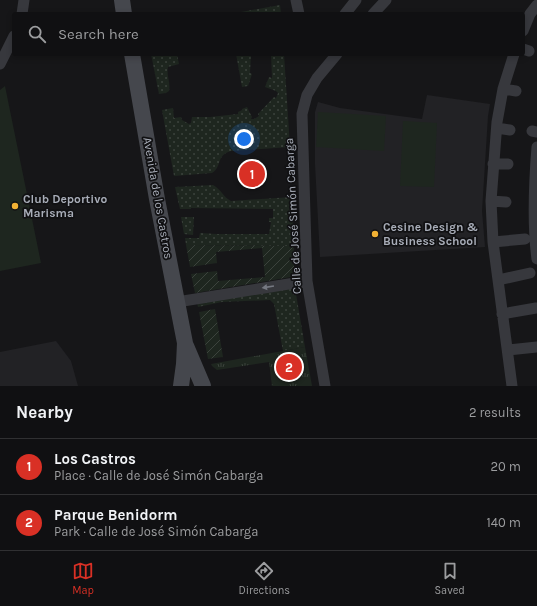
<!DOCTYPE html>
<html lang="en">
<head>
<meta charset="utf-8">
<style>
  body { margin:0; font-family:Karla,sans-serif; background:#1e1e20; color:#f1f3f6 }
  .you { position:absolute; left:244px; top:139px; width:14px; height:14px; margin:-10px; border:3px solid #fff; border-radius:50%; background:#1a73e8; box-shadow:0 0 0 6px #1a73e833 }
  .badge { display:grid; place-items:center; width:26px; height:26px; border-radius:50%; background:#d93025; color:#fff; font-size:13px; font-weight:700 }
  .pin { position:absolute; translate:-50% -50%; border:2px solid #fff; box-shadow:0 1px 4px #0006 }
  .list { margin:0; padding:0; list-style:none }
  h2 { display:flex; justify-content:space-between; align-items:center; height:52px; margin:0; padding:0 16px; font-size:17px }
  h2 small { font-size:13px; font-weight:400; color:#9c9d9f }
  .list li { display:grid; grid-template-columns:26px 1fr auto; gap:12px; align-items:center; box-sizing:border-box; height:56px; padding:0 16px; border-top:1px solid #303032 }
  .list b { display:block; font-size:15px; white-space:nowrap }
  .list p { margin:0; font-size:13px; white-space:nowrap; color:#9c9d9f }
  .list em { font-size:13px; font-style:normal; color:#9c9d9f }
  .icon { flex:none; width:22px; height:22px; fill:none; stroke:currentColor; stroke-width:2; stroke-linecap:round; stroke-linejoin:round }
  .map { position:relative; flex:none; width:537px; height:386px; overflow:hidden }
  .search { position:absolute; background:#101012; box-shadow:0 2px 6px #0003; left:12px; right:12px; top:12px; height:44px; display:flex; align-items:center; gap:10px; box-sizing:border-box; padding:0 14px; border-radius:4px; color:#9c9d9f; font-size:15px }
  .sheet { height:164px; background:#101012 }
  nav { display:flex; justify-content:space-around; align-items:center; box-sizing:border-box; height:56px; border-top:1px solid #303032; background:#101012; font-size:11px; color:#9c9d9f }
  nav a { display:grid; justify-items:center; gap:2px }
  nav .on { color:#d93025 }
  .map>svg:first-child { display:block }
</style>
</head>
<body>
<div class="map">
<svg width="537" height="386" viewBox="0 0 537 386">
  <defs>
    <pattern id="grass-dots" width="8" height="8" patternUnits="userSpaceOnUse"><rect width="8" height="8" fill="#1e261f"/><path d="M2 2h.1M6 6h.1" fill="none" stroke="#3c433d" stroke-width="1.8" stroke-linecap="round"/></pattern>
    <pattern id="park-tufts" width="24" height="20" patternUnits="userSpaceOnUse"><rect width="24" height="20" fill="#1e261f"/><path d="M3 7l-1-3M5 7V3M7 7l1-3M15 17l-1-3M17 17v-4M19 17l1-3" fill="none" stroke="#3c433d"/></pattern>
    <pattern id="garden-furrows" width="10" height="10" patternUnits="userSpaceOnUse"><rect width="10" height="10" fill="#1e261f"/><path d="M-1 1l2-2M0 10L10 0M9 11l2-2" fill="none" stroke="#3c433d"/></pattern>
  </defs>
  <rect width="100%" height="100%" fill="#161618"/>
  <path fill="#222225" d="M427,95l63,9 -2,12 -6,95 3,36 -165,10 -5,-93v-52l3,-10 22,6 82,11z
    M56,341l15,20 7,25h-78v-34z"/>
  <path fill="url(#grass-dots)" d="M280,5l1,9h-51z
    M151,54h26l2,10 -11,3c-2,8 3,16 1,24l-3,2 -7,1z
    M236,54h15l-1,19 2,1 -4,12 -6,1z
    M271,54h13l6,93 -59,4c-16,5 -8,15 -19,22l-38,3 -12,-66 11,-2 1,10 7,-1 1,3 7,4 2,-1 1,-6h18l28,-3v-2l4,-2v-1l5,-2 5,10 -1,2h3l5,-3 -1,-2 16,-17 2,1 2,-5 -2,-2 -11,-4 4,-10 3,1z
    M213,185c8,4 10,12 18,16l61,-4 2,49 -108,-1 -1,-7h14l1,-5 17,1h52l2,-12h-2v-4h4v-9l-82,-1v1h-11l-5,-22z
    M181,217h13l-1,18 -9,-1z
    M295,288l10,59 -22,4 -9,-47 -4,-4 -48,2 -24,5 -1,-4z"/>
  <path fill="url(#park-tufts)" d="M305,347l7,39h-40l-3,-24 -52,8 -5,-4 -1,-2z"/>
  <path fill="url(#garden-furrows)" d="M186,245l108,1v28l-3,3 -96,16 -4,-19 26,-3 1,10 47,-4 -3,-29 -46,4 1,11 -27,4z
    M215,309l8,48 -15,2 -9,-47z"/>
  <path fill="#1e261f" d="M5,86l36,177 -41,8v-181z
    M318,112l68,4 -2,35 -68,-4z
    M403,121l34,2 -3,64 -34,-1z"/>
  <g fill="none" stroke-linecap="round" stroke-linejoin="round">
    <path stroke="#37383d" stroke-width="11" d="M296,0l3,14
      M22,14l2,-14
      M345,14l11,-14
      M373,14l13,-14
      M523,31l7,-17 7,-9
      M523,49l6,2
      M0,64l14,-28
      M503,89l13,2
      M497,128l13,2
      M532,131l5,1
      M537,147c-3,37 -5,75 0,112
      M493,164h15
      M491,201l15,1
      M493,242l32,-3
      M498,280l32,-7
      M177,302l130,-21
      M502,314l34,-6
      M508,350l29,-3
      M325,386l-18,-105 -5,-167 5,-19 10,-17 20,-24
      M512,386l-19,-144 -2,-41 6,-79 6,-33 11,-35"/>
    <path stroke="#45474d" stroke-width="16" d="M122,0l2,14
      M132,54l25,145 28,144 -1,21 -3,22
      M186,346l17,40"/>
  </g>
  <defs><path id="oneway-solid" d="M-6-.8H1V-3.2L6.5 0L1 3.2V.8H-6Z"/></defs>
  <use fill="#757881" href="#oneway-solid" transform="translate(268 287) rotate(171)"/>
  <g fill="#f2b134" stroke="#111113" stroke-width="1.5">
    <circle cx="15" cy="206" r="4"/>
    <circle cx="375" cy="234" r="4"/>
  </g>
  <g text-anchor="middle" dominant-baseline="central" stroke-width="3.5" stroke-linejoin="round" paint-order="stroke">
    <g font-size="12" fill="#a8adb8" stroke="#111113">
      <text transform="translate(158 198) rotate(80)">Avenida de los Castros</text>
      <text transform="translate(293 216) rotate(-93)">Calle de José Simón Cabarga</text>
    </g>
    <g font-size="12" font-weight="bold" fill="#a8adb8" stroke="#111113" text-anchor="start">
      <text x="23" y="199">Club Deportivo<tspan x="23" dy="14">Marisma</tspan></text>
      <text x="383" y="227">Cesine Design &amp;<tspan x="383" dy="14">Business School</tspan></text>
    </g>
  </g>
</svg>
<div class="you"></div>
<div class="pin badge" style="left:252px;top:174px">1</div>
<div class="pin badge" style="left:289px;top:367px">2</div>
<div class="search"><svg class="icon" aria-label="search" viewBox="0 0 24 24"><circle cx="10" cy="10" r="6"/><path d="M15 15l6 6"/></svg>Search here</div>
</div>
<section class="sheet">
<h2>Nearby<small>2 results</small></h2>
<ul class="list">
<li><span class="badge">1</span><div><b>Los Castros</b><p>Place · Calle de José Simón Cabarga</p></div><em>20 m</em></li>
<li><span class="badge">2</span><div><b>Parque Benidorm</b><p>Park · Calle de José Simón Cabarga</p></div><em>140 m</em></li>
</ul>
</section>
<nav>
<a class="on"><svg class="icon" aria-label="map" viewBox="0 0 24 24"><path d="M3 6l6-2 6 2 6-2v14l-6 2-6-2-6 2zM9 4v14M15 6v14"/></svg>Map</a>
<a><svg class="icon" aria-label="directions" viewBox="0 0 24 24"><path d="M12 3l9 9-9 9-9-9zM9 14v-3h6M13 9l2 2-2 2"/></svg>Directions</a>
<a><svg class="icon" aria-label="saved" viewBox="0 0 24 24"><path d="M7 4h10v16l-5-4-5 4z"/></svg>Saved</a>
</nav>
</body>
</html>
